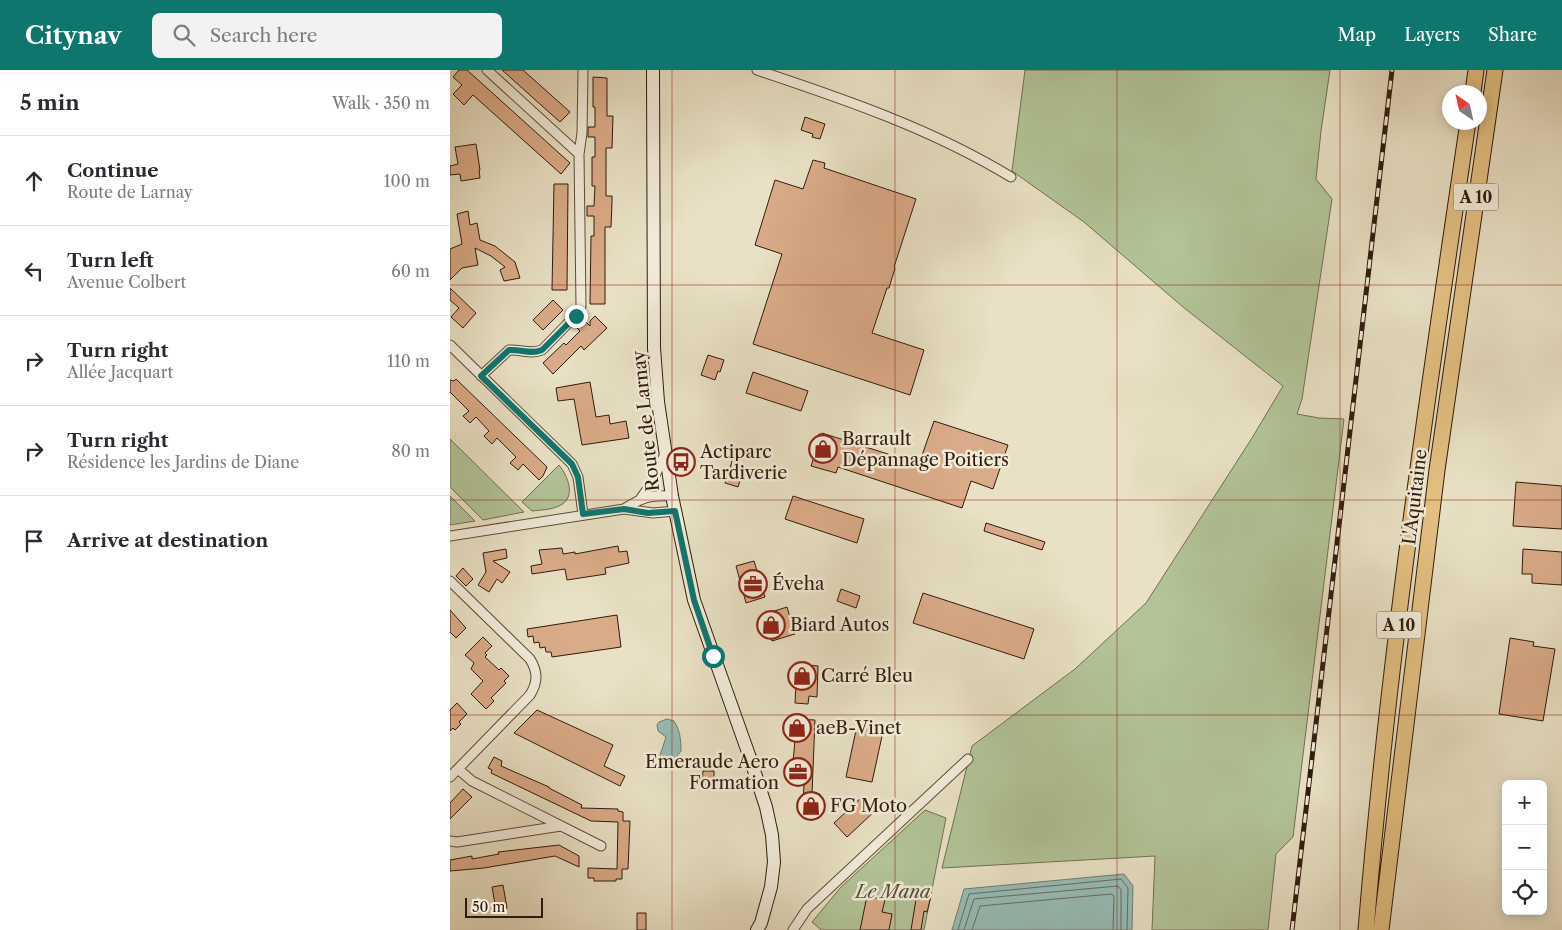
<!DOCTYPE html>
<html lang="en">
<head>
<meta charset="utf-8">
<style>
  body { margin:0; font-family:"Libre Caslon Text",serif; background:#f2f2f3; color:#2b2b33 }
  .controls { position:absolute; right:15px; bottom:15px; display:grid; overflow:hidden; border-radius:8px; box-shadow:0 2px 12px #0003 }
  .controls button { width:45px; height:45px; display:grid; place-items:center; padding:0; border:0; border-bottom:1px solid #e1e1e2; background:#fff; color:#2b2b33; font:25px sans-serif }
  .compass { position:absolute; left:992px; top:15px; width:45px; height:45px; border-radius:50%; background:#fff; box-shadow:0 2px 12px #0003; rotate:326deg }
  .scale { position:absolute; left:15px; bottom:12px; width:78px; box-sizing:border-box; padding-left:5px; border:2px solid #321a0c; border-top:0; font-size:14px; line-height:18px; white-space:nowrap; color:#321a0c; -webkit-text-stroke:4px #f1ecd9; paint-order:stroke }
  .stop { position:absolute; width:15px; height:15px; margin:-11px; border:4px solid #0f766e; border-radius:50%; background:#fff }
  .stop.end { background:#0f766e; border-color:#fff; box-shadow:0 1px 5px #0008 }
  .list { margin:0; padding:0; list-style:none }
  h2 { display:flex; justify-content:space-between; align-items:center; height:65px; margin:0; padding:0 20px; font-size:21px }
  h2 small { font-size:16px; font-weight:400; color:#7c7c81 }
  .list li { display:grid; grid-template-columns:32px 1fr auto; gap:15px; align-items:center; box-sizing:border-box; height:90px; padding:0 20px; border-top:1px solid #e1e1e2 }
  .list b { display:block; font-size:19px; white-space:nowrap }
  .list p { margin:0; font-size:16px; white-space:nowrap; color:#7c7c81 }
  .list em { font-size:16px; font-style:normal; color:#7c7c81 }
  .icon { flex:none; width:28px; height:28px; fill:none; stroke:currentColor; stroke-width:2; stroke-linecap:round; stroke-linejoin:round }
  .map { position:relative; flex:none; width:1112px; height:860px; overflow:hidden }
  header { display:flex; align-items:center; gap:30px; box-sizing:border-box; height:70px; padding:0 25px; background:#0f766e; color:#fff }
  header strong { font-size:24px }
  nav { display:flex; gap:28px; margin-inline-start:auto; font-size:18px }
  .search { width:350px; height:45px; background:#f2f2f3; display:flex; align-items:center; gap:12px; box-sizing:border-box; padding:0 18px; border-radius:8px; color:#7c7c81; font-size:19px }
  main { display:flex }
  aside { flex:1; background:#fff }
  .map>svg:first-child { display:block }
</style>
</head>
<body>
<header>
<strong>Citynav</strong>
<div class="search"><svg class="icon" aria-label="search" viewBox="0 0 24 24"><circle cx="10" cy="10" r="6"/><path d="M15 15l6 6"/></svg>Search here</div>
<nav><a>Map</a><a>Layers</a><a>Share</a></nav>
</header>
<main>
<aside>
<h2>5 min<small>Walk · 350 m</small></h2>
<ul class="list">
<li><svg class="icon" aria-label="ahead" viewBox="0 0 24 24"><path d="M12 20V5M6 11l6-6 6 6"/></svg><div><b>Continue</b><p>Route de Larnay</p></div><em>100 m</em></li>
<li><svg class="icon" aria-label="left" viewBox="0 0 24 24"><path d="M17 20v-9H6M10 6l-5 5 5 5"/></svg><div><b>Turn left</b><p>Avenue Colbert</p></div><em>60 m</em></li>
<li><svg class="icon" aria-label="right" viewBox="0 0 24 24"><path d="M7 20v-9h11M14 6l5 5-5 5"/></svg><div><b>Turn right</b><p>Allée Jacquart</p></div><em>110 m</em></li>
<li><svg class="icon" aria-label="right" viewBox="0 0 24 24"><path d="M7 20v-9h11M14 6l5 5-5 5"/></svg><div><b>Turn right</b><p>Résidence les Jardins de Diane</p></div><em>80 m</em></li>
<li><svg class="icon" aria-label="arrive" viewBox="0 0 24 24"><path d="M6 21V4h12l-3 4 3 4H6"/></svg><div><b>Arrive at destination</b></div></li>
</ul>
</aside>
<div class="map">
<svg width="1112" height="860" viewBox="0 0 1112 860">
  <rect width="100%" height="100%" fill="#e9e1c5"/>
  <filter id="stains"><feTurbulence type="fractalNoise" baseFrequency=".004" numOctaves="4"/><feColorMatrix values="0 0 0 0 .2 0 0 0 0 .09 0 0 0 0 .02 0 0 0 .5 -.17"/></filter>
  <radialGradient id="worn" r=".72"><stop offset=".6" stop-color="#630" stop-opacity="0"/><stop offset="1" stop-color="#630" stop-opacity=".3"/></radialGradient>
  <path fill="#b2c498" stroke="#726f52" d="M575,0h305l-9,61 -5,48 16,20 -30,200 -5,15 22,4 25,1 -51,418 -17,17 -8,76h-116l3,-74 -213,12 30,-122 103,-77 71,-66 106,-165 31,-52 -100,-79 -99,-85 -72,-51z
    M0,369l74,73 -41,8 -33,-33z
    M109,395c9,11 18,33 0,41 -8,4 -19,4 -27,5l-10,-9z
    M0,426l25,25 -25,4z
    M475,740l21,8 -22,112h-103l-9,-8 29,-35z"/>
  <path fill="#97bdb7" stroke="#6f7c73" d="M217,649l7,2c6,9 7,19 7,30l-7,9 -1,9 -17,-1 10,-31 -8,-6 -1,-6 2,-3z
    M674,804l9,12 -1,44h-180l12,-41z"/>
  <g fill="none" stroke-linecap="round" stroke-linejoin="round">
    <path stroke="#646c62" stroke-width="1" d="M508,860l11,-36 152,-15 7,9 -1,42
      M514,860l10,-31 144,-13 3,4v40
      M522,860l8,-24 131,-12 3,2 -1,34"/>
  </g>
  <path fill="#daab88" stroke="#321a0c" d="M9,0h8l103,93 -9,11 -88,-79 -9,10 -11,-11 9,-9 -9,-8z
    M52,0h21l47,42 -10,10z
    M143,7l14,1v38h6l-1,32h-6v48h6v6l-1,25h-6v77h-15l1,-68h3v-20h-7v-10h7l1,-20h-3v-29h3v-20h-7v-10h7v-20h-2z
    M355,47l20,7 -5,15 -8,-2 1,-3 -12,-4z
    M26,74l4,26h-1l1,8 -19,3 -1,-7 -10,1v-9l8,-2 -3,-17z
    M363,90l12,3 -1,5 92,31 -22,68 1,1 -6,20h-2l-15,45 52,17 -14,45 -157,-51 29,-90 -27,-9 20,-65 28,9z
    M104,114h14l-1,106h-15z
    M18,141l2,14 7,-2 3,17 15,6 20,16 5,16 -16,3 -4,-11 5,-3 -14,-11 -16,-8 3,17 -16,3 -12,12v-31l12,-5 -5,-30z
    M0,218l26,25 -13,15 -12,-11 8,-9 -9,-8z
    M103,230l10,10 -20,20 -10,-10z
    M145,246l12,12 -23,22 -3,-4 -28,28 -10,-11 21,-20 2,2 14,-14 -5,-5 7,-8 8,8v-5z
    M258,285l16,5 -4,12 -2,-1 -3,9 -14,-5z
    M303,302l55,19 -7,20 -55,-18z
    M6,309l91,88 -4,9 -4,4 -16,-16 -5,6 -8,-7 6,-6 -19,-19 -5,6 -8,-8 5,-5 -13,-14 -6,6 -7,-7 6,-5 -19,-19v-12l4,1z
    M140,312l6,35 13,-2 1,9 16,-3 3,17 -47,7 -8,-46 -16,2 -2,-13z
    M484,351l74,24 -15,44 -22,-8 -9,27 -124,-41 -2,6 -25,-7 8,-24 -3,-1 3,-7h3v-1l97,31z
    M282,391l13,4 -7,22 -13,-4 2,-7 -3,-6 6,-2z
    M1066,412l46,4v43l-49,-3z
    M343,426l71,23 -7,24 -72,-24z
    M536,453l59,19 -3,8 -58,-19z
    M168,476l1,6 8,-1 2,12 -24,5 1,6 -39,6 -2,-11 -33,5 -1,-8 11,-2 -3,-14 23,-2 1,6 12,-2v2z
    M56,479l1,9 -14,3 17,11 -8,11 -5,-4 -8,13 -11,-7 8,-13 -3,-19z
    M1073,479l39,3v33l-30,-2v-9h-10z
    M304,491l11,36 -19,6 -10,-37z
    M13,498l10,11 -7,7 -10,-10z
    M391,519l19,7 -4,12 -19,-7z
    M473,523l111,36 -10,30 -111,-36z
    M337,537l8,27 -23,7 -7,-27z
    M0,540l16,18 -10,10 -6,-6z
    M167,545l4,32 -69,10 -1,-5h-5l-1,-5 -5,1 -1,-6 -5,1 -1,-7 -5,1 -1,-8z
    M33,567l9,9 -7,7 2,2 -2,2 14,13 2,-2 8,8 -5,5 2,2 -15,15 3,3 -8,8 -15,-15 12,-13 -12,-12 3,-6 -9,-8z
    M1060,568l24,4 -1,4 22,3 -12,72 -44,-7z
    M347,594l21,2 -1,31 -8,-1 -1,8 -13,-1z
    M7,633l10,11 -8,8 2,2 -6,6 -2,-2 -3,3v-21z
    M87,640l76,35 -9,21 21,10 -5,10 -106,-53z
    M342,649l23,1 -3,74h8l-1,24 -17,-1 2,-32 -13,-1 4,-44h-5z
    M408,651l26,6 -12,55 -26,-5z
    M44,687l8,4 -1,5 48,21v1l33,17 -1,3 37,1v2l5,1v9h7l-2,48h-6v10h-6v2h-22v-3h-6v-10l29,1 1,-47 -27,-1 -100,-48 1,-3 -4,-2z
    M253,701h11v14h-12z
    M13,719l9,8 -22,22v-16z
    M413,726l13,14 -29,27 -13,-14z
    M109,775l20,11v11l-24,-11 -71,12 -34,3v-11l22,-4v3l27,-5 -1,-2z
    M53,815l4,23 -11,2 -4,-23z
    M467,823l14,3 -4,16 -3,-1 -3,19h-10z
    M417,826l18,4 -3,12 10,2 -3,16h-29z
    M187,843h9v17h-9z"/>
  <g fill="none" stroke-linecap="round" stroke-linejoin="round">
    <defs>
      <path id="street" d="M37,0l92,84
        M307,0c87,29 175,59 254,107
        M0,275l122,119 6,13 5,37
        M31,306l28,-26c12,-1 21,5 33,0l37,-38 2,-6 -2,-152 3,-21 1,-63
        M191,428l10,-14 14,-30
        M174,439c19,-12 25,-14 48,-13
        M0,466l174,-27 29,4 22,-2
        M0,511l80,78c8,13 8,23 0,36l-80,82
        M8,699l14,12 129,65
        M0,771l7,1 104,-16
        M343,860l14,-21 161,-150"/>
      <path id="secondary" d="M203,0l1,278 4,54 14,94 22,104 55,155 17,52 6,28 2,27 -3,25 -10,36 -4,7"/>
      <path id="highway" d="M1023,22l3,-22
        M916,860c22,-270 62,-539 102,-808
        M931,860l56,-460 58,-400"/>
    </defs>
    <use href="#street" stroke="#604c3a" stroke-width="11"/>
    <use href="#secondary" stroke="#321a0c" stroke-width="14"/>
    <use href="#highway" stroke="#321a0c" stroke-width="17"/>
    <use href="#street" stroke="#f1ecd9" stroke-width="9"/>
    <use href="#secondary" stroke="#f1ecd9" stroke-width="12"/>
    <use href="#highway" stroke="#e4c082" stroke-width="15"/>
    <defs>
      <path id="rail" d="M842,860l100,-860"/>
    </defs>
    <use href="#rail" stroke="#321a0c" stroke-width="5"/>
    <use href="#rail" stroke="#f1ecd9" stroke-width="3" stroke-dasharray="9" stroke-linecap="butt"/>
  </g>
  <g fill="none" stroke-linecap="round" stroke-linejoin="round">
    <path stroke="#0f766e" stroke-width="6" d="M126,246l-34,34c-12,5 -21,-1 -33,0l-28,26 91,88 6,13 5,37 41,-5 24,4 27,-2 19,89 19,56"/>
  </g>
  <path fill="none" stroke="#8f2418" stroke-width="1" stroke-opacity="0.55" d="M222,0v860M445,0v860M667,0v860M890,0v860M0,215h1112M0,430h1112M0,645h1112"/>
  <defs>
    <symbol id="shop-ring" viewBox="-11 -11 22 22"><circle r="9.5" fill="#f1ecd9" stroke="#8f2418" stroke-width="1.5"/><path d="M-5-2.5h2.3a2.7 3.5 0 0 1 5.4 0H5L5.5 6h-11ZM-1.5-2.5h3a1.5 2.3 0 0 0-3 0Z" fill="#8f2418"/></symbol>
    <symbol id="bus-ring" viewBox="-11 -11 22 22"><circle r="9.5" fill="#f1ecd9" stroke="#8f2418" stroke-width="1.5"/><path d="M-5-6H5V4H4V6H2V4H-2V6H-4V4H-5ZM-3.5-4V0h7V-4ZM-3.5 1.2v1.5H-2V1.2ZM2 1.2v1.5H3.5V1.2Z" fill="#8f2418"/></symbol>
    <symbol id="office-ring" viewBox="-11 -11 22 22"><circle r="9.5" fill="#f1ecd9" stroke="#8f2418" stroke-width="1.5"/><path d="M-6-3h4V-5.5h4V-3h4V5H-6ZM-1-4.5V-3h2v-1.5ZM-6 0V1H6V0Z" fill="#8f2418"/></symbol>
  </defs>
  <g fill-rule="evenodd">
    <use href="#shop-ring" x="357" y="363" width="32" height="32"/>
    <use href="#bus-ring" x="215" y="376" width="32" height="32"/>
    <use href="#office-ring" x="287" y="498" width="32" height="32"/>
    <use href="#shop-ring" x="305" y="539" width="32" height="32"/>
    <use href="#shop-ring" x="336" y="590" width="32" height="32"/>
    <use href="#shop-ring" x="331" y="642" width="32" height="32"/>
    <use href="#office-ring" x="332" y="686" width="32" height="32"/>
    <use href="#shop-ring" x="345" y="720" width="32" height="32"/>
  </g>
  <g text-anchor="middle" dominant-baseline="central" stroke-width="5" stroke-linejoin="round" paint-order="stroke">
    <g fill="#f1ecd9" stroke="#6b594a" stroke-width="1">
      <rect x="1003.5" y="113.5" width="45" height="27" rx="4"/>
      <rect x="926.5" y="541.5" width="45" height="27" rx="4"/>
    </g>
    <g font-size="16" font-weight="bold" fill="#321a0c">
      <text x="1026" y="127">A 10</text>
      <text x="949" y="555">A 10</text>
    </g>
    <g font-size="18" fill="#321a0c" stroke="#f1ecd9">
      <text transform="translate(196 351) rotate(-96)">Route de Larnay</text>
      <text transform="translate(965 427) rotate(-83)">L'Aquitaine</text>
    </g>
    <g font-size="18" fill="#321a0c" stroke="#f1ecd9" text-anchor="start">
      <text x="392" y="369">Barrault<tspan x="392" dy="21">Dépannage Poitiers</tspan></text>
      <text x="250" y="382">Actiparc<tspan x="250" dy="21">Tardiverie</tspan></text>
      <text x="322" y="514">Éveha</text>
      <text x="340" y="555">Biard Autos</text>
      <text x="371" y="606">Carré Bleu</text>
      <text x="366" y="658">aeB-Vinet</text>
      <text x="329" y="692" text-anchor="end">Emeraude Aero<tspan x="329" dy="21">Formation</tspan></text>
      <text x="380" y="736">FG Moto</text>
    </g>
    <g font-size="18" font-style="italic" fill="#584d36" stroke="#f1ecd9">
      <text x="443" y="822">Le Mana</text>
    </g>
  </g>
  <rect width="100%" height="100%" filter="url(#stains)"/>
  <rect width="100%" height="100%" fill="url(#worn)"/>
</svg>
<div class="controls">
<button>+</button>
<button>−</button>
<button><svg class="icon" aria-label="locate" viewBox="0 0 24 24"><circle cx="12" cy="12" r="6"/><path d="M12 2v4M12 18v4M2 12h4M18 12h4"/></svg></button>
</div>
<svg class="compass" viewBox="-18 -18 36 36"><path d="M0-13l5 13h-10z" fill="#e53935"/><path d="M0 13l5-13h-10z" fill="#7c7c81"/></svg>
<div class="scale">50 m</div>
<div class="stop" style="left:263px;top:586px"></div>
<div class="stop end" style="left:126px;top:246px"></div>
</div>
</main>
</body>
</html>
